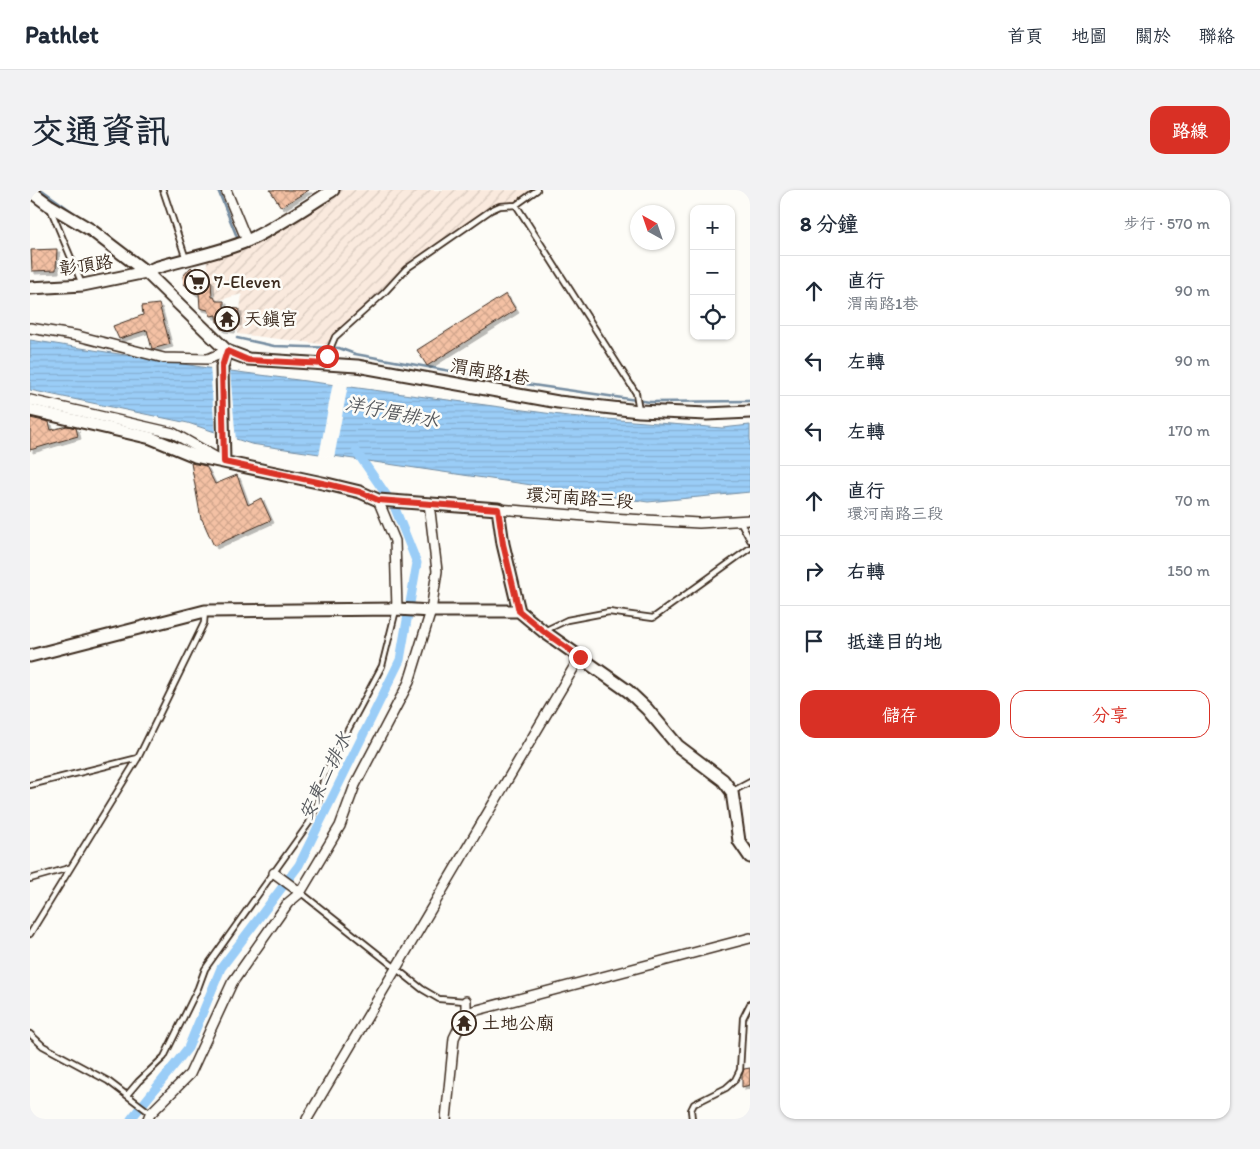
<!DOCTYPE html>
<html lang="zh-TW">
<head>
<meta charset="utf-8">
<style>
  body { margin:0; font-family:Itim,"LXGW WenKai TC",sans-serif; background:#f2f2f3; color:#1f2937 }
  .controls { position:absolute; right:15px; top:15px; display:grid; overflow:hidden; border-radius:10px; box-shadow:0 1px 4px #0004 }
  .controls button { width:45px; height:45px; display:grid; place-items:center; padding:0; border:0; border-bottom:1px solid #e0e1e3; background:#fff; color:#1f2937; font:25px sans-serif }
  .compass { position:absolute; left:600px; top:15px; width:45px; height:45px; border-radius:50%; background:#fff; box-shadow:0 1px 4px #0004; rotate:320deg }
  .stop { position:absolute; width:15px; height:15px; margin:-11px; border:4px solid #d93025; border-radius:50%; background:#fff }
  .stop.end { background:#d93025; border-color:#fff; box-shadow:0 1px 5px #0008 }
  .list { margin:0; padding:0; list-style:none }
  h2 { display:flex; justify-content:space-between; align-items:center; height:65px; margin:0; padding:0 20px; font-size:21px }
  h2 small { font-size:16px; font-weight:400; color:#747a83 }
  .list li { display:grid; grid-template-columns:32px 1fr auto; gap:15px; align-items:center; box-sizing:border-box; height:70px; padding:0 20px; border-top:1px solid #e0e1e3 }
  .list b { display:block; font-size:19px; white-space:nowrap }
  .list p { margin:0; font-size:16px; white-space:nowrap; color:#747a83 }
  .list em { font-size:16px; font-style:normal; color:#747a83 }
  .actions { display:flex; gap:10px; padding:15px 20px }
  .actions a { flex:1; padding:11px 0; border:1px solid #d93025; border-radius:15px; text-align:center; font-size:18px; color:#d93025 }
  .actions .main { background:#d93025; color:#fff }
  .icon { flex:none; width:28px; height:28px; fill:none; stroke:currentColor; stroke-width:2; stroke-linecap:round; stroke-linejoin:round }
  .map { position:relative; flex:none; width:720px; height:929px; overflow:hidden; border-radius:15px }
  header { display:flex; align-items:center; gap:30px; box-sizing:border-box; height:70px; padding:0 25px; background:#fff; border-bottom:1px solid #e0e1e3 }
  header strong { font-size:24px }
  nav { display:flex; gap:28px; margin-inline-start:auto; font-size:18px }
  .intro { display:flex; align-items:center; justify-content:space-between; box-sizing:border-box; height:120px; padding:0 30px }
  h1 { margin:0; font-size:35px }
  .button { padding:12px 22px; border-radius:15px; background:#d93025; color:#fff; font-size:18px; font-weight:700 }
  main { display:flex; gap:30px; padding:0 30px }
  aside { flex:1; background:#fff; border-radius:15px; box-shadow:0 1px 4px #0004 }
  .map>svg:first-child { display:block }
</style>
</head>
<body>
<header>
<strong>Pathlet</strong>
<nav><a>首頁</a><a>地圖</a><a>關於</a><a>聯絡</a></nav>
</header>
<div class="intro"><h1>交通資訊</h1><a class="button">路線</a></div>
<main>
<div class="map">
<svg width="720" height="929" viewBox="0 0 720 929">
  <defs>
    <pattern id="industrial-furrows" width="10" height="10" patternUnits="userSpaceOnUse" patternTransform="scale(1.25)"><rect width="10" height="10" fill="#faeade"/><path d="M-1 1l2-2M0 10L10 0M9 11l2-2" fill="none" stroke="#d7c9be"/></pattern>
    <pattern id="water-rules" width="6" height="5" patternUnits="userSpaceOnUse" patternTransform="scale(1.25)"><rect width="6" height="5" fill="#9acdf7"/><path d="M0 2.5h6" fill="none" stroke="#86b0d3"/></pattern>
    <pattern id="building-cross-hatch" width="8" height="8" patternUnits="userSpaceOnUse" patternTransform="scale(1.25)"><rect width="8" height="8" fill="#f4c1a4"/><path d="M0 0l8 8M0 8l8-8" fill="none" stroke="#d2a68d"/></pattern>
    <filter id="shadow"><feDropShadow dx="3" dy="3" stdDeviation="0" flood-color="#0004"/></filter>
  </defs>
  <rect width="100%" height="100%" fill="#fdfcf7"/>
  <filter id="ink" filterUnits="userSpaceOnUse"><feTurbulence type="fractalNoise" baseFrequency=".02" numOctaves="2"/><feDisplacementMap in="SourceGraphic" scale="10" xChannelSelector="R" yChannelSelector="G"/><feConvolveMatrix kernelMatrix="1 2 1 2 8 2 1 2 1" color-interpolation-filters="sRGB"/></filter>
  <g filter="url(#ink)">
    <path fill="url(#industrial-furrows)" d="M302,0h205l-21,15 -16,1 -94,63 -72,66 -5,10 -92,-11 5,-40 -26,7 -10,-41z"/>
    <path fill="url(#water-rules)" stroke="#748ca0" d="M0,150l178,28 360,48 154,12 28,-3v67l-102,10 -397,-58 -63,-21 -158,-33z"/>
    <path fill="#fdfcf7" d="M180,176l20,5 6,70 -21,-7z
      M303,192l15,3 -14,73 -15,-2z"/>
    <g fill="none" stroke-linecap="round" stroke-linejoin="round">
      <path stroke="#748ca0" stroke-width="2.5" d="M12,0l35,25
        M188,0l19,47
        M207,148l37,8 65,2 16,6 157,28 138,20 100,-1"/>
      <path stroke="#9acdf7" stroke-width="9" d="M101,929l57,-71 33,-80 78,-103 101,-205 17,-97 -23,-57 -38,-55"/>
    </g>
    <path fill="url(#building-cross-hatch)" stroke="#3b2a1e" filter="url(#shadow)" d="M240,0h39l-28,17z
      M27,59l-1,21 -24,1 -1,-21z
      M161,77l3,3 2,-3 15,14 1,16h2l2,4h8v6l15,2 -1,14 -4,-1 -2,8 -11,-1v-7h-4l-1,-7 -5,1 -3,-6 -8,-2 -1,-15h-5l-10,-9 -1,-8z
      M476,104l10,16 -89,56 -10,-16z
      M129,114l11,40 -18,5 -5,-19 -28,9 -6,-13 30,-11 -1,-9z
      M0,228l19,4 2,8 16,-4 9,2 2,8 -48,14z
      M161,273l15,3 9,18 22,-9 11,30 13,-7 10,22 -57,26 -12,-27h-1z
      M720,878v17l-8,2v-12l2,-6z"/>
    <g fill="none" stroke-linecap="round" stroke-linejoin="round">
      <defs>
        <path id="service" d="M133,0l23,69
          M486,15l120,188 3,17
          M20,18l32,76
          M297,172v-6l8,-19 49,-44 22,-24 85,-59 9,-4 16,-1 21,-15
          M710,331l10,19
          M514,441l23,-11 42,-8 44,6 97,-70
          M0,595l108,-27
          M703,601l17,-9
          M0,689l39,-11
          M270,702l122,97 17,10 26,2
          M0,744l108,-176 66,-135 1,-12
          M0,844l13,12 65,35 41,31
          M97,905l11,-13 26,-25 34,-69 7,-19 104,-146 9,-21 7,-29 57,-107 14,-56
          M662,929l-1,-9 3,-6 32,-16 9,-8 5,-10 3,-52 7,-14"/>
        <path id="minor" d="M196,0l21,51
          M0,138l48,8 86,22 44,1 19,-8
          M0,210l143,33 44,25
          M348,310l17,41 2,68
          M468,319l112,9 89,5 51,-3
          M244,683l23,17
          M436,823l284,-75
          M118,929l2,-5 40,-40 42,-91 56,-80 12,-10 40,-67 15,-41 54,-103 22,-71 6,-40 -8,-68
          M277,929l273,-462
          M416,929l8,-81 12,-25v-12"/>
        <path id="tertiary" d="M0,1l19,14 42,25 55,42 81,79 21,8 109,7 201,36 81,9 68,3 43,-2
          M0,98l53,-3 63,-13 9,-4c29,-9 64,-15 92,-27 30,-14 58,-33 86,-51
          M0,220l121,28 44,18 132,28 33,8 18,8 120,9 5,35 16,67 24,20 85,60 19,18 31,37 45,34 9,12 7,49 11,16
          M194,272l-2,-95 5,-16
          M0,466l175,-45 192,-2 34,2h88"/>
      </defs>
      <use href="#service" stroke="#3b2a1e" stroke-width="8"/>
      <use href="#minor" stroke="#3b2a1e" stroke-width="12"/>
      <use href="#tertiary" stroke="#3b2a1e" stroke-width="15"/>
      <use href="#service" stroke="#fdfcf7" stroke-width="4.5"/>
      <use href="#minor" stroke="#fdfcf7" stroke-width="9"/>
      <use href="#tertiary" stroke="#fdfcf7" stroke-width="11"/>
    </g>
  </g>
  <g fill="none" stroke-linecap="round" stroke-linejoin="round" filter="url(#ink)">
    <path stroke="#d93025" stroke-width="6" d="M297,166l-1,8 -78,-4 -21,-9 -5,16 2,95 103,22 33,8 18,8 120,9 5,35 16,67 24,20 37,26"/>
  </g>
  <defs>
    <symbol id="supermarket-ring" viewBox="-11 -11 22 22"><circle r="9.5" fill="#fdfcf7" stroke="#3b2a1e" stroke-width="1.5"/><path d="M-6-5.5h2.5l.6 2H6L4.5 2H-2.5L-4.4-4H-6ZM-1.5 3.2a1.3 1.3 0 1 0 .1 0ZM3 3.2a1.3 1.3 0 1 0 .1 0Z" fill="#3b2a1e"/></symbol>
    <symbol id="temple-ring" viewBox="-11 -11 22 22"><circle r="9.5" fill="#fdfcf7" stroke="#3b2a1e" stroke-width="1.5"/><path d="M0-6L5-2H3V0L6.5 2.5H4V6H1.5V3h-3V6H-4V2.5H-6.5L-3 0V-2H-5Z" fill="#3b2a1e"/></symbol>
  </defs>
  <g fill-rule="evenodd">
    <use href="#supermarket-ring" x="153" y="78" width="28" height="28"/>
    <use href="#temple-ring" x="183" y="115" width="28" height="28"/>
    <use href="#temple-ring" x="420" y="819" width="28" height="28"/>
  </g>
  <g text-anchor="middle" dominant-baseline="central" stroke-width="5" stroke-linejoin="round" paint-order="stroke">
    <g font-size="18" fill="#3b2a1e" stroke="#fdfcf7">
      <text transform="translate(56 75) rotate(-8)">彰頂路</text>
      <text transform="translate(460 182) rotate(10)">渭南路1巷</text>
      <text transform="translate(550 308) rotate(4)">環河南路三段</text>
    </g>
    <g font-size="18" fill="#3b2a1e" stroke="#fdfcf7" text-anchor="start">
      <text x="184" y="92">7-Eleven</text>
      <text x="214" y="129">天鎮宮</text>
      <text x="452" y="833">土地公廟</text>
    </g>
    <g font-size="19" font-style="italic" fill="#585b5f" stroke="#fdfcf7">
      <text transform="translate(362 222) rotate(11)">洋仔厝排水</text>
      <text transform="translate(295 586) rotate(-64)">安東二排水</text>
    </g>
  </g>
</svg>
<div class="controls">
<button>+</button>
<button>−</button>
<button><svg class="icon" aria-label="locate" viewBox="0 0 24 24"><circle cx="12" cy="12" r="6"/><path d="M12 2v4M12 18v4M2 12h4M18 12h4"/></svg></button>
</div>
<svg class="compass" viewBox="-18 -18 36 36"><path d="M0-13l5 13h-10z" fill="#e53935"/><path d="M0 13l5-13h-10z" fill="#747a83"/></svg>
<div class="stop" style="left:297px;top:166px"></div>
<div class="stop end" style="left:550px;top:467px"></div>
</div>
<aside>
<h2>8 分鐘<small>步行 · 570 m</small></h2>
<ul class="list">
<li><svg class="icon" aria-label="ahead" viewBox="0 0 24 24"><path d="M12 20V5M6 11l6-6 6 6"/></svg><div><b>直行</b><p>渭南路1巷</p></div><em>90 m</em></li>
<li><svg class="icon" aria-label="left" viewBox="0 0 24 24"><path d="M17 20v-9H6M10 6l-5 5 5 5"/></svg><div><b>左轉</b></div><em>90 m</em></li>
<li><svg class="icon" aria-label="left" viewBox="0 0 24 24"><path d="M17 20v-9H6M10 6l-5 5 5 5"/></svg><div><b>左轉</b></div><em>170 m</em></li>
<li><svg class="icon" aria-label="ahead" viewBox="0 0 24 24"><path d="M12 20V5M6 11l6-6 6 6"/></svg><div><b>直行</b><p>環河南路三段</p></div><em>70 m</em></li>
<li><svg class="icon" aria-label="right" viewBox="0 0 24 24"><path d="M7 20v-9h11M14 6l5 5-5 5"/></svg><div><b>右轉</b></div><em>150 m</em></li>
<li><svg class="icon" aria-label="arrive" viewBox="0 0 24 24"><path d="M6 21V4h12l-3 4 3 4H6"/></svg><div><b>抵達目的地</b></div></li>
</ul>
<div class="actions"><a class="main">儲存</a><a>分享</a></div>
</aside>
</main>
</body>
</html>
